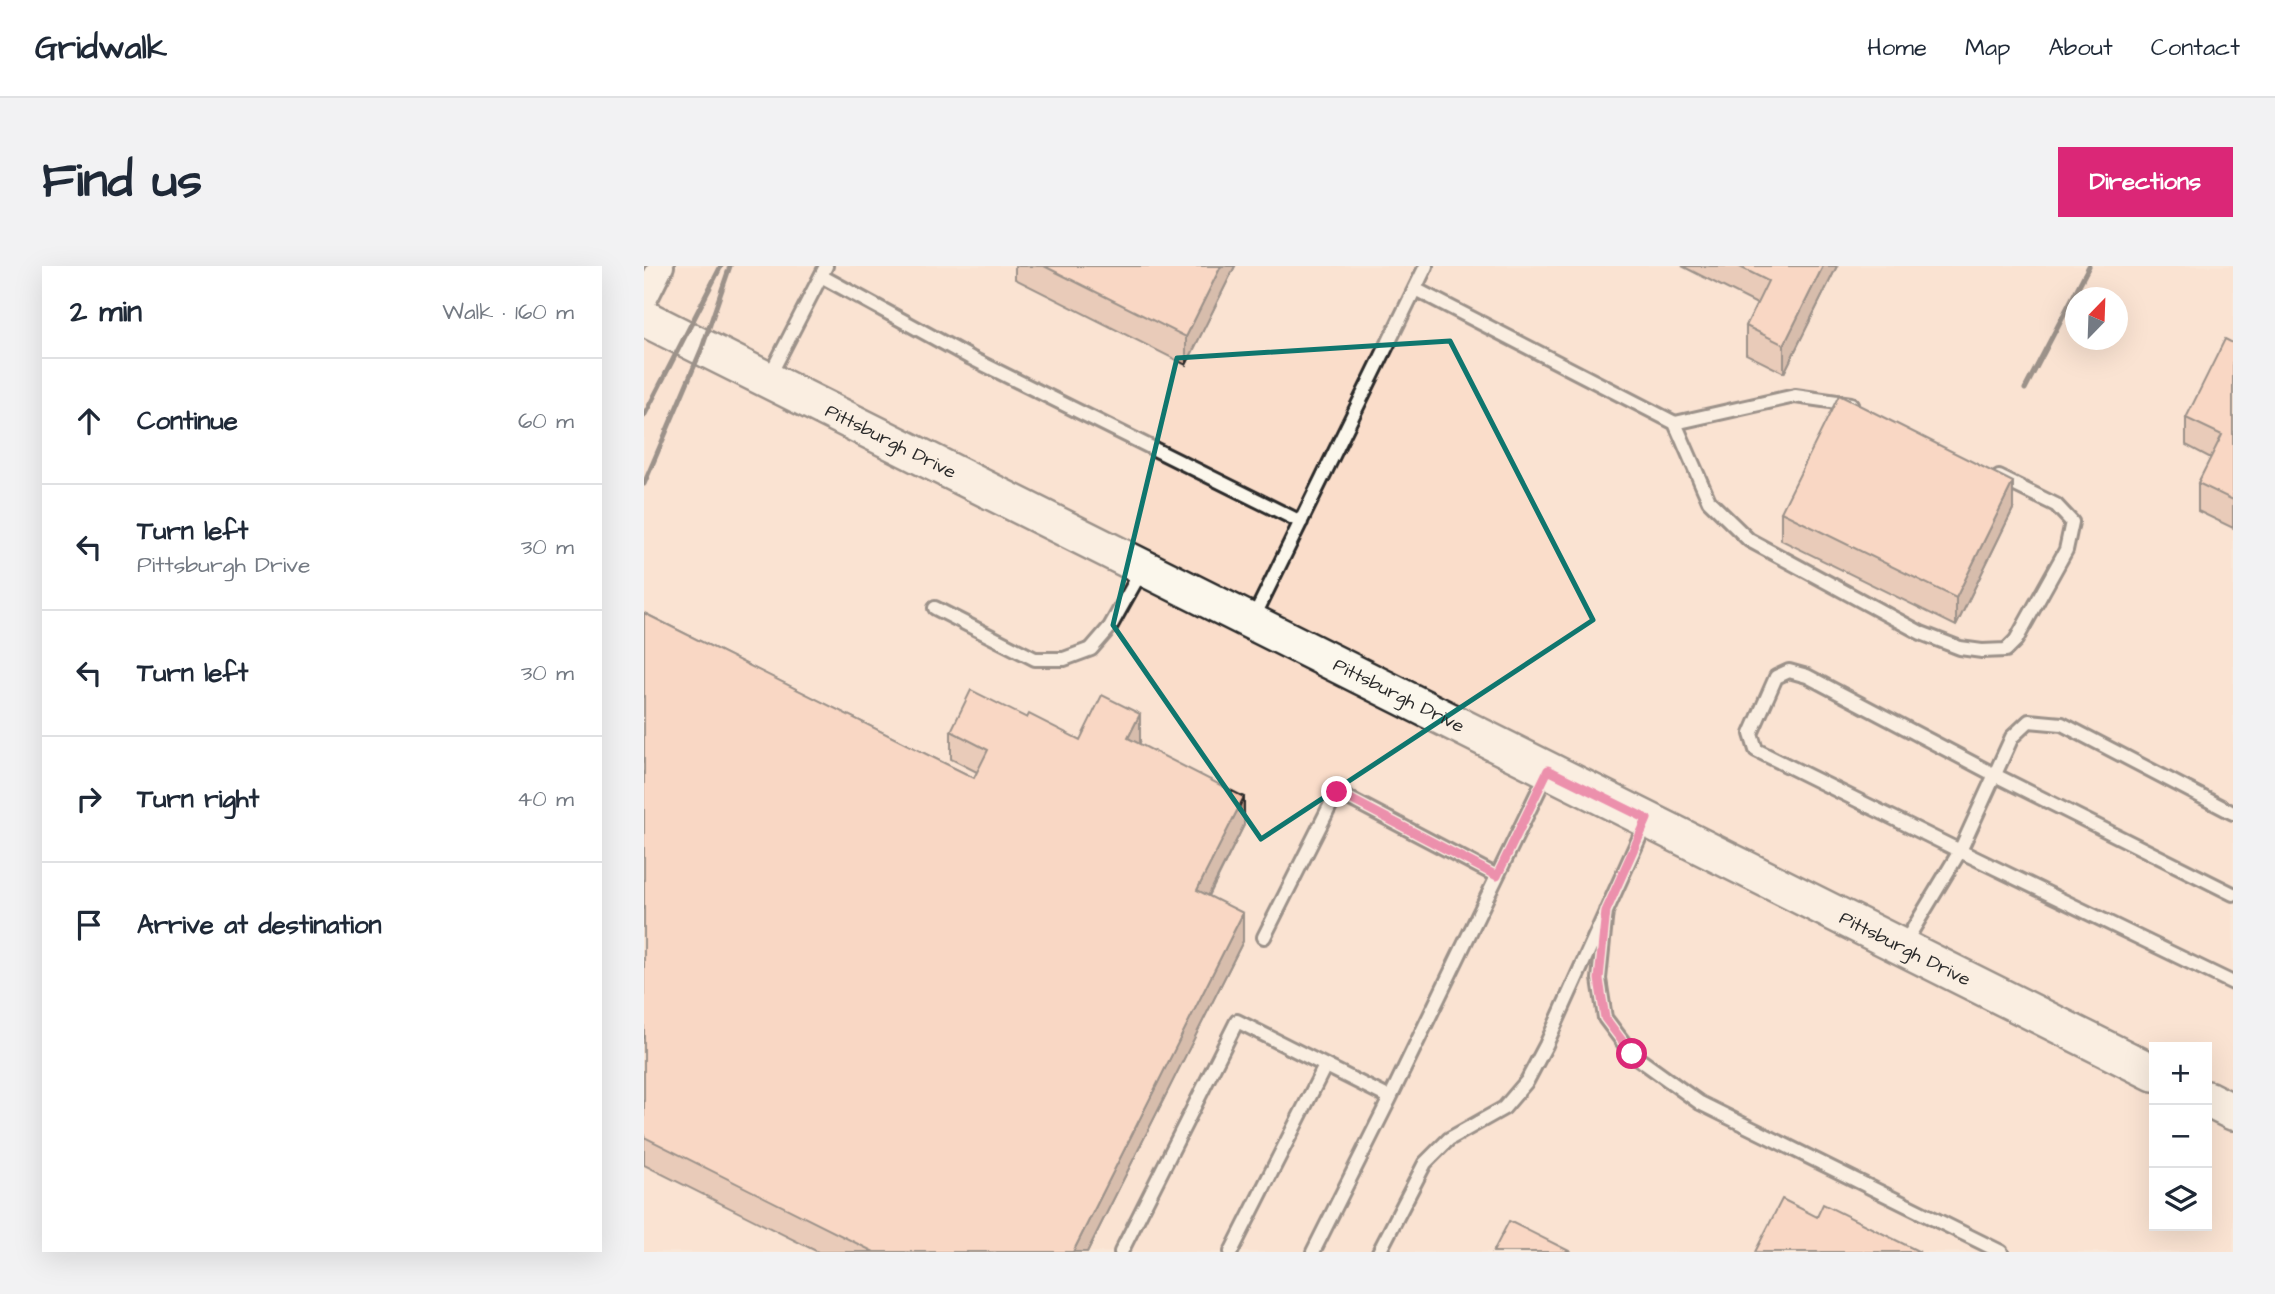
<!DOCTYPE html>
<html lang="en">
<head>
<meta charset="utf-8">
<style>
  body { margin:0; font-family:"Architects Daughter",sans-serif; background:#f2f2f3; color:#1f2937 }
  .controls { position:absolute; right:21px; bottom:21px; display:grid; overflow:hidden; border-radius:0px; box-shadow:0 7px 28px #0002 }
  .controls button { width:63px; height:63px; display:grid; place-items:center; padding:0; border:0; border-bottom:2px solid #e0e1e3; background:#fff; color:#1f2937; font:35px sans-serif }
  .compass { position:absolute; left:1421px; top:21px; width:63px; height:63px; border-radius:50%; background:#fff; box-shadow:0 7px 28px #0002; rotate:23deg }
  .stop { position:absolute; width:21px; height:21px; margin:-16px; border:5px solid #db2777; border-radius:50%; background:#fff }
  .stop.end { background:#db2777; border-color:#fff; box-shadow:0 2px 7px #0008 }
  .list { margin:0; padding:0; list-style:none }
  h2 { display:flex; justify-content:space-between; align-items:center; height:91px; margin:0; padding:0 28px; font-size:30px }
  h2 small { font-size:23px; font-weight:400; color:#747a83 }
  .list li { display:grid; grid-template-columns:46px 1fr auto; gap:21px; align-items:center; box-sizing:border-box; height:126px; padding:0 28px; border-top:2px solid #e0e1e3 }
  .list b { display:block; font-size:26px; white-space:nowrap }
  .list p { margin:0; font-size:23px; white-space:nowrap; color:#747a83 }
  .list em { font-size:23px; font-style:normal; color:#747a83 }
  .icon { flex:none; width:38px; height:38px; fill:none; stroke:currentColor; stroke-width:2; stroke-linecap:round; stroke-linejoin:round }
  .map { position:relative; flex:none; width:1589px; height:986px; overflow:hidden; border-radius:0px }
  header { display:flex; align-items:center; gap:42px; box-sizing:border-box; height:98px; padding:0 35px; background:#fff; border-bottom:2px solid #e0e1e3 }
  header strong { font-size:33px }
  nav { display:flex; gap:38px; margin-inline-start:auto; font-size:24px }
  .intro { display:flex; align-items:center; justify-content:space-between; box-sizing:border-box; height:168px; padding:0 42px }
  h1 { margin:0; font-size:49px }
  .button { padding:18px 32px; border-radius:0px; background:#db2777; color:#fff; font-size:24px; font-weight:700 }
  main { display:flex; gap:42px; padding:0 42px }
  aside { flex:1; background:#fff; border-radius:0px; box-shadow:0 7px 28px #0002 }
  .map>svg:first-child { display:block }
</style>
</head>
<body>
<header>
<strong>Gridwalk</strong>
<nav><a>Home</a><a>Map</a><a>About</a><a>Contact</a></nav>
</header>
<div class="intro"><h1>Find us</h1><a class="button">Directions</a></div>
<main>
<aside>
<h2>2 min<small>Walk · 160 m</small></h2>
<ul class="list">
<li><svg class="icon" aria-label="ahead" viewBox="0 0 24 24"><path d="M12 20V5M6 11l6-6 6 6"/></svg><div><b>Continue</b></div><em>60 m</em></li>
<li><svg class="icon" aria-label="left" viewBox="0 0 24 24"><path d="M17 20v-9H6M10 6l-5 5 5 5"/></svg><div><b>Turn left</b><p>Pittsburgh Drive</p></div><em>30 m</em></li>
<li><svg class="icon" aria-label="left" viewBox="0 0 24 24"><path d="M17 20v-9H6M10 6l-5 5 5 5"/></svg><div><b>Turn left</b></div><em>30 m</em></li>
<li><svg class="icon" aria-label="right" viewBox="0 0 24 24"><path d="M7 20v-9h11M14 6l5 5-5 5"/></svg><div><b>Turn right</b></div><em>40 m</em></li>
<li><svg class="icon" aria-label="arrive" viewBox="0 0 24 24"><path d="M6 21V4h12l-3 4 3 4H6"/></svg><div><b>Arrive at destination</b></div></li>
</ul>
</aside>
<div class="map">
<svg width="1589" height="986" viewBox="0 0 1589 986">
  <rect width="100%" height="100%" fill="#fae8d8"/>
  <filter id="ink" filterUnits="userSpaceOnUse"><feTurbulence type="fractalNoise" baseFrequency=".0143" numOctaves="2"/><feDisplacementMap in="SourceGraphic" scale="14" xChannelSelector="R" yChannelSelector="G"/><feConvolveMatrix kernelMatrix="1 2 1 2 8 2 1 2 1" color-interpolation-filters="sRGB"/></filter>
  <g filter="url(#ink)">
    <path fill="#faddca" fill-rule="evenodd" d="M0,0h1589v986h-1589zM1432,32h42v42h-42zM1510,781h53v179h-53z"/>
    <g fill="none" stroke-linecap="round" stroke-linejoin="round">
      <defs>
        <path id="lane" d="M177,10l150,82 330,164
          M771,23l260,134 120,-27 56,8
          M125,111l57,-111
          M1031,157l34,78 40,39 172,93 39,15 22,3 24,-1 10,-10 50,-90 6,-28 -16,-17 -57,-28
          M291,342l100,51h29l27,-10 19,-22 33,-59
          M608,355l174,-355
          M1589,547l-171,-89 -33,-3 -17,16 -52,114 -204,-101 -5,-16 25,-57 13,-6 18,5 188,99 238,119
          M962,645l-7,68 6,39 27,36 68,49 301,149
          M620,671l73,-145 160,84
          M1260,678l56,-93 273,132
          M477,986l116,-231 153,77
          M587,986l94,-186
          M669,986l77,-154 157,-325
          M735,986l46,-89 24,-24 55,-31 23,-27 19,-36 100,-222"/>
        <path id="street" d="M0,34l17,-34"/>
        <g id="secondary">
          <path id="s1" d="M0,52l1510,755"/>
          <path d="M1563,833l26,13"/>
        </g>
      </defs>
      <use href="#lane" stroke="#2b2b2b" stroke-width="18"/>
      <use href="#street" stroke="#2b2b2b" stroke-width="30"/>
      <use href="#secondary" stroke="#2b2b2b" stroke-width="40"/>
      <use href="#lane" stroke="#fbf7ec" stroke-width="12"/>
      <use href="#street" stroke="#fbf7ec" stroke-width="24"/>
      <use href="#secondary" stroke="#fbf7ec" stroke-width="35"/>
      <path stroke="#2b2b2b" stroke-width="5" d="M1381,123l64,-123
        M0,150l77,-150
        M0,218l58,-136 28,-82"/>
    </g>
    <path fill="#d6a992" stroke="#2b2b2b" stroke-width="2" d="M371,0h220l-49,99 -171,-86z
      M1038,0h155l-53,107 -38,-19v-28l11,-22z
      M1589,77v185l-35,-17v-28l13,-25 -25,-13v-27z
      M1369,243l-57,117 -175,-86v-28z
      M0,347l330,165 3,-6 -26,-13v-28l76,-13 53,22 60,2 -1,2 105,81 -35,71 34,45 -156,311h-269l-174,-87z"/>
    <path fill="#ae8977" stroke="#2b2b2b" stroke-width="2" d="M577,0h14l-49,99v-28z
      M1179,0h14l-53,107v-28z
      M1369,216v27l-57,117v-28z
      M496,448v28l-12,24v-28z
      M600,531v28l-47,93v-28z
      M599,647v28l-156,311h-14z"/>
    <path fill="#f9c4aa" stroke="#2b2b2b" stroke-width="2" d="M400,0h177l-35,71z
      M1094,0h85l-39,79 -38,-19 22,-45z
      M1581,73l8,4v157l-35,-17 24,-48 -36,-17z
      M1195,129l174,87 -57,116 -175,-86z
      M0,347l330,165 14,-28 -37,-19 20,-41 56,28 2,-4 51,26 22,-45 38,19 -12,24 116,59 -47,93 46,23 -170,339h-199l-230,-115z
      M1138,933l35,18 6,-13 97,48h-165z
      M865,955l62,31h-78z"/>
  </g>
  <g fill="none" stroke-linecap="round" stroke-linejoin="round" filter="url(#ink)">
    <path stroke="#db2777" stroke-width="9" d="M693,526l160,84 51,-106 99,49 -41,92 -7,68 6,39 27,36"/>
  </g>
  <path d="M0 0H1589V986H0ZM806,75l143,279 -332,219 -148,-214 64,-267z" fill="#fae8d8" fill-opacity=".55" fill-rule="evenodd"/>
  <path fill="none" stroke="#0f766e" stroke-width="5" stroke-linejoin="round" d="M806,75l143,279 -332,219 -148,-214 64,-267z"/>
  <g text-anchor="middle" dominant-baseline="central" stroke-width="5" stroke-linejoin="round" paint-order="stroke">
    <g font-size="19" fill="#2b2b2b" stroke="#fbf7ec">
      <text stroke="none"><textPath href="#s1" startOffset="276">Pittsburgh Drive</textPath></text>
      <text stroke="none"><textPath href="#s1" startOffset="844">Pittsburgh Drive</textPath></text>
      <text stroke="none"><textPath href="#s1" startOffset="1410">Pittsburgh Drive</textPath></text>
    </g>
  </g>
</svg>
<div class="controls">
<button>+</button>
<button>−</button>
<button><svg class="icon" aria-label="layers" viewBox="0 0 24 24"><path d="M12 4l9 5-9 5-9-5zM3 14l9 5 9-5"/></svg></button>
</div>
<svg class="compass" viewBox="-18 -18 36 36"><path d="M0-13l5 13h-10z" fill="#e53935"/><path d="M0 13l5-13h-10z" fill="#747a83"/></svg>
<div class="stop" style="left:988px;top:788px"></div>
<div class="stop end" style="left:693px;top:526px"></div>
</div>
</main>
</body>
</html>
